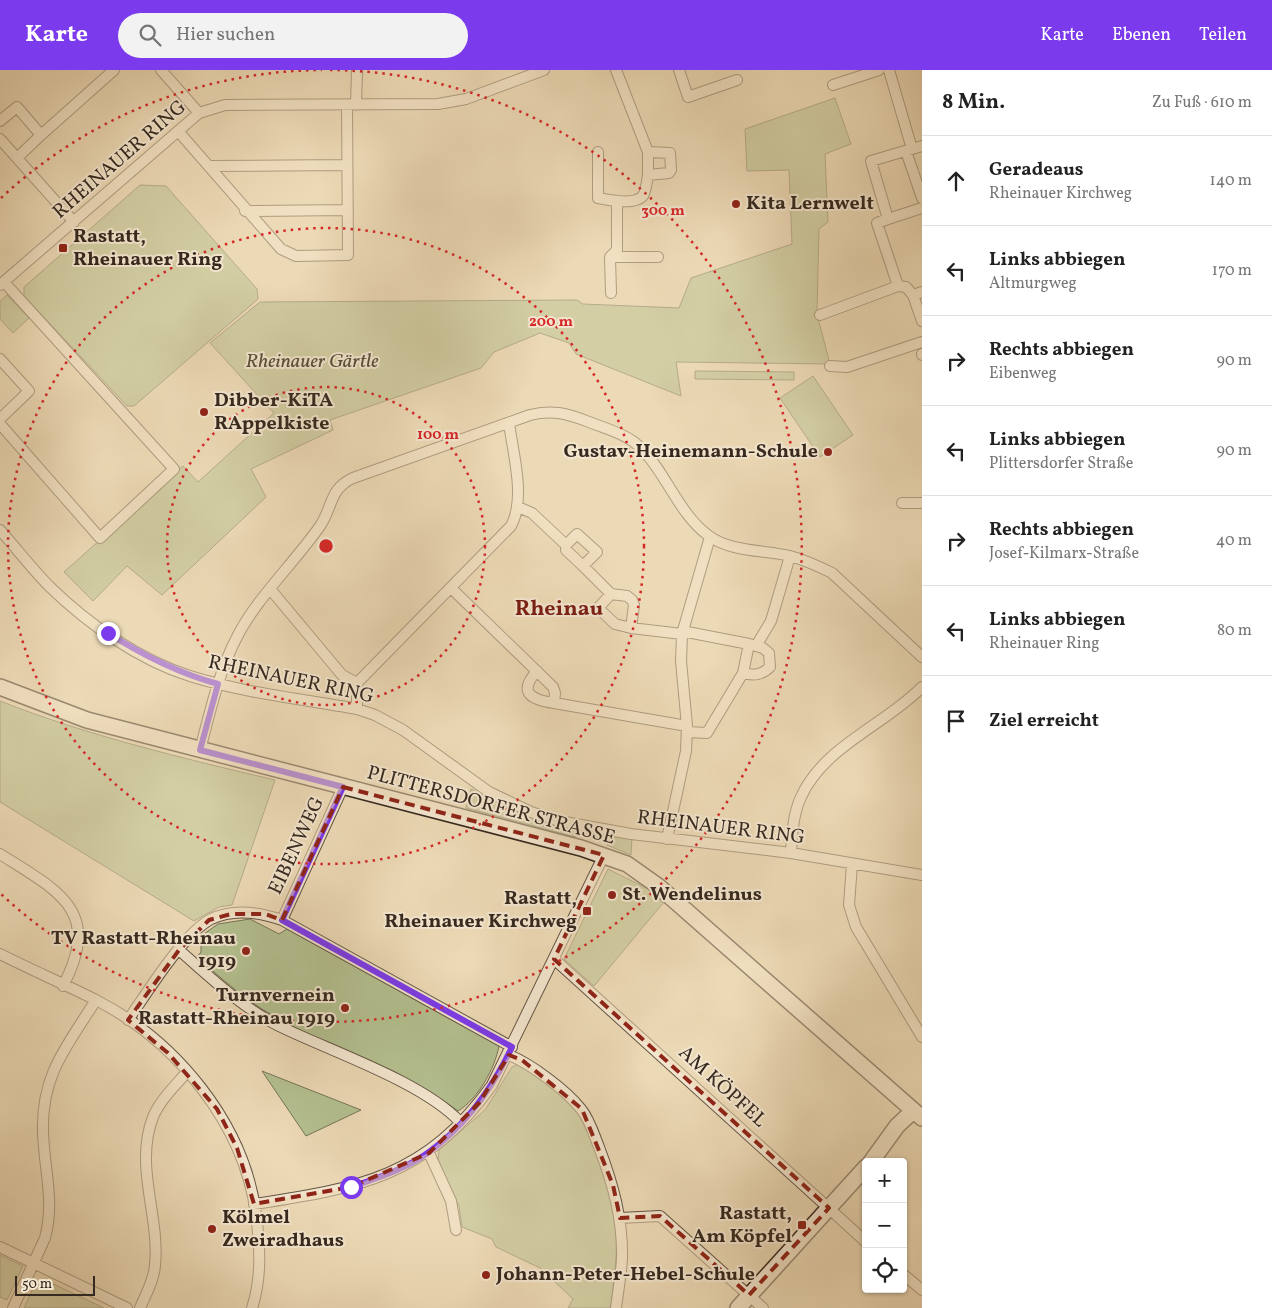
<!DOCTYPE html>
<html lang="de">
<head>
<meta charset="utf-8">
<style>
  body { margin:0; font-family:Vollkorn,serif; background:#f2f2f2; color:#222 }
  .controls { position:absolute; right:15px; bottom:15px; display:grid; overflow:hidden; border-radius:5px; box-shadow:0 1px 4px #0004 }
  .controls button { width:45px; height:45px; display:grid; place-items:center; padding:0; border:0; border-bottom:1px solid #e0e0e0; background:#fff; color:#222; font:25px sans-serif }
  .scale { position:absolute; left:15px; bottom:12px; width:80px; box-sizing:border-box; padding-left:5px; border:2px solid #36291f; border-top:0; font-size:14px; line-height:18px; white-space:nowrap; color:#36291f; -webkit-text-stroke:4px #f3e6cf; paint-order:stroke }
  .stop { position:absolute; width:15px; height:15px; margin:-11px; border:4px solid #7c3aed; border-radius:50%; background:#fff }
  .stop.end { background:#7c3aed; border-color:#fff; box-shadow:0 1px 5px #0008 }
  .list { margin:0; padding:0; list-style:none }
  h2 { display:flex; justify-content:space-between; align-items:center; height:65px; margin:0; padding:0 20px; font-size:21px }
  h2 small { font-size:16px; font-weight:400; color:#767676 }
  .list li { display:grid; grid-template-columns:32px 1fr auto; gap:15px; align-items:center; box-sizing:border-box; height:90px; padding:0 20px; border-top:1px solid #e0e0e0 }
  .list b { display:block; font-size:19px; white-space:nowrap }
  .list p { margin:0; font-size:16px; white-space:nowrap; color:#767676 }
  .list em { font-size:16px; font-style:normal; color:#767676 }
  .icon { flex:none; width:28px; height:28px; fill:none; stroke:currentColor; stroke-width:2; stroke-linecap:round; stroke-linejoin:round }
  .map { position:relative; flex:none; width:922px; height:1238px; overflow:hidden }
  header { display:flex; align-items:center; gap:30px; box-sizing:border-box; height:70px; padding:0 25px; background:#7c3aed; color:#fff }
  header strong { font-size:24px }
  nav { display:flex; gap:28px; margin-inline-start:auto; font-size:18px }
  .search { width:350px; height:45px; background:#f2f2f2; display:flex; align-items:center; gap:12px; box-sizing:border-box; padding:0 18px; border-radius:28px; color:#767676; font-size:19px }
  main { display:flex }
  aside { flex:1; background:#fff }
  .map>svg:first-child { display:block }
</style>
</head>
<body>
<header>
<strong>Karte</strong>
<div class="search"><svg class="icon" aria-label="search" viewBox="0 0 24 24"><circle cx="10" cy="10" r="6"/><path d="M15 15l6 6"/></svg>Hier suchen</div>
<nav><a>Karte</a><a>Ebenen</a><a>Teilen</a></nav>
</header>
<main>
<div class="map">
<svg width="922" height="1238" viewBox="0 0 922 1238">
  <rect width="100%" height="100%" fill="#ecd9b5"/>
  <filter id="stains"><feTurbulence type="fractalNoise" baseFrequency=".004" numOctaves="4"/><feColorMatrix values="0 0 0 0 .2 0 0 0 0 .09 0 0 0 0 .02 0 0 0 .5 -.17"/></filter>
  <radialGradient id="worn" r=".72"><stop offset=".6" stop-color="#630" stop-opacity="0"/><stop offset="1" stop-color="#630" stop-opacity=".3"/></radialGradient>
  <path fill="#b4c090" stroke="#757458" d="M835,28l16,46 -26,10 3,68 -9,7 -2,85 13,50 -154,-2 5,34 -105,-42 -7,-11 -29,-10 -46,19 -13,16 -151,52 3,10 -82,39 15,28 -104,98 -35,-29 -34,35 -29,-29 119,-106 15,16 76,-69 -64,-70 50,-41 317,-2 6,4 96,4 12,-30 101,-34 -3,-74 -42,1 -2,-42z
    M140,115l26,1 91,103 1,10 -124,107h-7l-103,-110v-9z
    M7,225l22,23 -16,15 -13,-14v-18z
    M695,301l99,1v8l-99,-1z
    M813,306l40,59 -33,22 -40,-59z
    M0,631c89,35 182,57 275,79l-43,125 -13,2 -25,14 -194,-119z
    M471,719l49,24 34,12 78,13 -1,17 -24,-10v-3l-31,-8 -1,3 -109,-29z
    M608,799l40,20 15,14 -69,83 -30,-27z
    M250,849l29,15 8,-5 212,117c-4,22 -21,53 -41,65 -57,-42 -125,-61 -186,-96 -27,-15 -51,-37 -75,-58l4,-5v-16l17,-12z
    M519,994c13,9 29,18 41,28 34,31 53,95 56,140 2,24 -3,51 -5,76h-43l5,-9 -33,-31 -44,-21 -4,-8 -30,-12 -3,-21 -21,-46 1,-10 46,-40 27,-43z
    M262,1001l99,39 -55,26z
    M0,1185l23,11 -16,34 -7,-3z
    M43,1209l61,29h-80l12,-26z"/>
  <g fill="none" stroke-linecap="round" stroke-linejoin="round">
    <defs>
      <path id="street" d="M161,0l38,43
        M616,0l32,82v23l21,-2 2,-3 -1,-17 -22,-1
        M679,0l9,27 49,-17
        M889,0l23,79
        M833,15l46,-15
        M356,35l1,-35
        M0,51l17,-14 24,28 -24,23
        M178,61l103,118 15,7 52,-1 -1,-150
        M41,65l73,-65
        M0,69l74,83
        M906,81l16,47
        M598,82v46c10,2 40,8 46,-4 2,-5 3,-13 4,-19
        M209,96l138,-1
        M245,141l103,-1
        M888,149l34,-11
        M610,187h48
        M0,215l199,-172 26,-8 213,-1 28,-5 78,-29
        M898,216l-21,-63 11,-4 -17,-58 51,-15
        M611,223l-1,-36 7,-7v-49
        M913,225l9,26
        M820,245l78,-29 8,1 7,8 9,-3
        M922,284v1
        M0,289l29,32 -29,28
        M830,296l17,1 75,-25
        M0,354l100,114 74,-69 -170,-187
        M902,433h20
        M518,437l14,6 34,32 11,-11 20,18 -14,14 28,28 16,2 5,4 2,5 -3,23 51,6
        M0,460c17,19 32,39 50,57 38,37 89,73 140,89 54,17 112,23 167,33l18,6 28,15 86,62 42,20 28,9 72,13 160,19 131,22
        M566,475v5l17,16
        M451,518l102,99 2,6 -1,10 133,23
        M271,520l71,85 15,8
        M611,524l-13,14 17,16 16,4
        M682,561l67,13
        M756,576l15,-25 19,-65
        M537,601c-20,22 -5,29 17,32
        M357,639v-26l154,-157c15,-28 2,-72 -2,-103
        M687,662l20,1 36,-60 6,-29 14,4 6,5 1,14c-8,8 -16,9 -27,6
        M200,680c10,-38 19,-79 37,-113 19,-38 58,-75 83,-111 13,-19 9,-37 33,-48l177,-63c22,-6 39,-1 59,7 15,6 32,10 45,20 31,25 42,70 75,94 22,16 55,14 81,20 15,4 28,10 42,17l90,84
        M667,769l19,-88 1,-25 -6,-65 1,-27 28,-97
        M791,783c1,-18 2,-39 10,-56 23,-51 84,-72 121,-110
        M0,784c58,37 103,56 63,132
        M852,794l-3,41 7,22 66,110
        M282,850l61,-133
        M179,880c31,27 62,57 100,76 51,25 144,56 181,96
        M0,884c32,16 64,30 96,46 80,41 148,123 160,214 4,32 6,63 -4,94
        M554,889l312,283
        M128,950c19,-27 55,-86 83,-101 23,-11 48,-7 71,1l230,127
        M509,985c22,9 57,35 72,54 9,11 13,26 18,38 14,37 24,72 23,112 -1,16 -4,33 -6,49
        M429,1083l22,48 5,29
        M254,1134c106,-16 172,-27 238,-119l112,-230
        M620,1148l40,-2 103,92
        M0,1177l127,61
        M903,1204l19,16
        M13,1238l32,-70c10,-37 -1,-69 -2,-106 -2,-57 24,-86 53,-132
        M140,1238c6,-14 14,-28 15,-43 5,-49 -21,-99 -2,-148 7,-17 22,-31 34,-45"/>
      <path id="secondary" d="M0,617l87,33 494,128 46,16 31,22 264,232
        M871,1092l26,-36 16,-15
        M738,1238l128,-141"/>
    </defs>
    <use href="#street" stroke="#645544" stroke-width="12"/>
    <use href="#secondary" stroke="#36291f" stroke-width="18"/>
    <use href="#street" stroke="#f3e6cf" stroke-width="10"/>
    <use href="#secondary" stroke="#f3e6cf" stroke-width="15"/>
  </g>
  <g fill="none" stroke-linecap="round" stroke-linejoin="round">
    <path stroke="#7c3aed" stroke-width="6" d="M108,563c36,23 70,40 110,51l-18,66 143,37 -61,133 230,127c-19,40 -47,79 -83,105 -23,17 -52,26 -78,35"/>
  </g>
  <path d="M0 0H922V1238H0ZM343,717l261,68 -50,104 275,249 -80,87 -89,-79 -40,2 -7,-33 -31,-76 -60,-49 -13,-5 -30,48 -50,50 -78,34 -97,17 -17,-56 -20,-39 -49,-56 -40,-33 51,-70 30,-30 22,-6h34l17,6z" fill="#ecd9b5" fill-opacity=".55" fill-rule="evenodd"/>
  <path fill="none" stroke="#8f2418" stroke-width="4" stroke-dasharray="10 6" stroke-linejoin="round" d="M343,717l261,68 -50,104 275,249 -80,87 -89,-79 -40,2 -7,-33 -31,-76 -60,-49 -13,-5 -30,48 -50,50 -78,34 -97,17 -17,-56 -20,-39 -49,-56 -40,-33 51,-70 30,-30 22,-6h34l17,6z"/>
  <g fill="none" stroke="#d62828" stroke-width="2.5" stroke-dasharray="2.5 5">
    <circle cx="326" cy="476" r="159"/>
    <circle cx="326" cy="476" r="318"/>
    <path d="M1 128A476 476 0 0 1 322 0M330 0A476 476 0 1 1 1 824"/>
  </g>
  <g fill="#8f2418" stroke="#f3e6cf" stroke-width="2">
    <circle cx="736" cy="134" r="5"/>
    <rect x="58" y="173" width="10" height="10" rx="2.5"/>
    <circle cx="204" cy="342" r="5"/>
    <circle cx="828" cy="382" r="5"/>
    <circle cx="612" cy="825" r="5"/>
    <rect x="582" y="836" width="10" height="10" rx="2.5"/>
    <circle cx="246" cy="881" r="5"/>
    <circle cx="345" cy="938" r="5"/>
    <rect x="797" y="1150" width="10" height="10" rx="2.5"/>
    <circle cx="212" cy="1159" r="5"/>
    <circle cx="486" cy="1205" r="5"/>
  </g>
  <g text-anchor="middle" dominant-baseline="central" stroke-width="4" stroke-linejoin="round" paint-order="stroke">
    <g font-size="20" fill="#36291f" stroke="#f3e6cf">
      <text transform="translate(120 90) rotate(-41)">RHEINAUER RING</text>
      <text transform="translate(291 610) rotate(12)">RHEINAUER RING</text>
      <text transform="translate(491 736) rotate(15)">PLITTERSDORFER STRASSE</text>
      <text transform="translate(721 758) rotate(7)">RHEINAUER RING</text>
      <text transform="translate(297 776) rotate(-65)">EIBENWEG</text>
      <text transform="translate(722 1017) rotate(42)">AM KÖPFEL</text>
    </g>
    <g font-size="20" font-weight="bold" fill="#36291f" stroke="#f3e6cf" text-anchor="start">
      <text x="746" y="134">Kita Lernwelt</text>
      <text x="73" y="167">Rastatt,<tspan x="73" dy="23">Rheinauer Ring</tspan></text>
      <text x="214" y="331">Dibber-KiTA<tspan x="214" dy="23">RAppelkiste</tspan></text>
      <text x="818" y="382" text-anchor="end">Gustav-Heinemann-Schule</text>
      <text x="622" y="825">St. Wendelinus</text>
      <text x="577" y="829" text-anchor="end">Rastatt,<tspan x="577" dy="23">Rheinauer Kirchweg</tspan></text>
      <text x="236" y="869" text-anchor="end">TV Rastatt-Rheinau<tspan x="236" dy="23">1919</tspan></text>
      <text x="335" y="926" text-anchor="end">Turnvernein<tspan x="335" dy="23">Rastatt-Rheinau 1919</tspan></text>
      <text x="792" y="1144" text-anchor="end">Rastatt,<tspan x="792" dy="23">Am Köpfel</tspan></text>
      <text x="222" y="1148">Kölmel<tspan x="222" dy="23">Zweiradhaus</tspan></text>
      <text x="496" y="1205">Johann-Peter-Hebel-Schule</text>
    </g>
    <g font-size="20" font-style="italic" fill="#564f3b" stroke="#f3e6cf">
      <text x="312" y="292">Rheinauer Gärtle</text>
    </g>
    <g font-size="22" font-weight="bold" fill="#7a1f14" stroke="#f3e6cf">
      <text x="559" y="539">Rheinau</text>
    </g>
  </g>
  <circle cx="326" cy="476" r="8" fill="#d62828" stroke="#f3e6cf" stroke-width="2.5"/>
  <g font-size="15" text-anchor="middle" font-weight="bold" fill="#d62828" stroke="#f3e6cf" stroke-width="4" stroke-linejoin="round" paint-order="stroke">
    <text x="663" y="145">300 m</text>
    <text x="551" y="256">200 m</text>
    <text x="438" y="369">100 m</text>
  </g>
  <rect width="100%" height="100%" filter="url(#stains)"/>
  <rect width="100%" height="100%" fill="url(#worn)"/>
</svg>
<div class="controls">
<button>+</button>
<button>−</button>
<button><svg class="icon" aria-label="locate" viewBox="0 0 24 24"><circle cx="12" cy="12" r="6"/><path d="M12 2v4M12 18v4M2 12h4M18 12h4"/></svg></button>
</div>
<div class="scale">50 m</div>
<div class="stop" style="left:351px;top:1117px"></div>
<div class="stop end" style="left:108px;top:563px"></div>
</div>
<aside>
<h2>8 Min.<small>Zu Fuß · 610 m</small></h2>
<ul class="list">
<li><svg class="icon" aria-label="ahead" viewBox="0 0 24 24"><path d="M12 20V5M6 11l6-6 6 6"/></svg><div><b>Geradeaus</b><p>Rheinauer Kirchweg</p></div><em>140 m</em></li>
<li><svg class="icon" aria-label="left" viewBox="0 0 24 24"><path d="M17 20v-9H6M10 6l-5 5 5 5"/></svg><div><b>Links abbiegen</b><p>Altmurgweg</p></div><em>170 m</em></li>
<li><svg class="icon" aria-label="right" viewBox="0 0 24 24"><path d="M7 20v-9h11M14 6l5 5-5 5"/></svg><div><b>Rechts abbiegen</b><p>Eibenweg</p></div><em>90 m</em></li>
<li><svg class="icon" aria-label="left" viewBox="0 0 24 24"><path d="M17 20v-9H6M10 6l-5 5 5 5"/></svg><div><b>Links abbiegen</b><p>Plittersdorfer Straße</p></div><em>90 m</em></li>
<li><svg class="icon" aria-label="right" viewBox="0 0 24 24"><path d="M7 20v-9h11M14 6l5 5-5 5"/></svg><div><b>Rechts abbiegen</b><p>Josef-Kilmarx-Straße</p></div><em>40 m</em></li>
<li><svg class="icon" aria-label="left" viewBox="0 0 24 24"><path d="M17 20v-9H6M10 6l-5 5 5 5"/></svg><div><b>Links abbiegen</b><p>Rheinauer Ring</p></div><em>80 m</em></li>
<li><svg class="icon" aria-label="arrive" viewBox="0 0 24 24"><path d="M6 21V4h12l-3 4 3 4H6"/></svg><div><b>Ziel erreicht</b></div></li>
</ul>
</aside>
</main>
</body>
</html>
